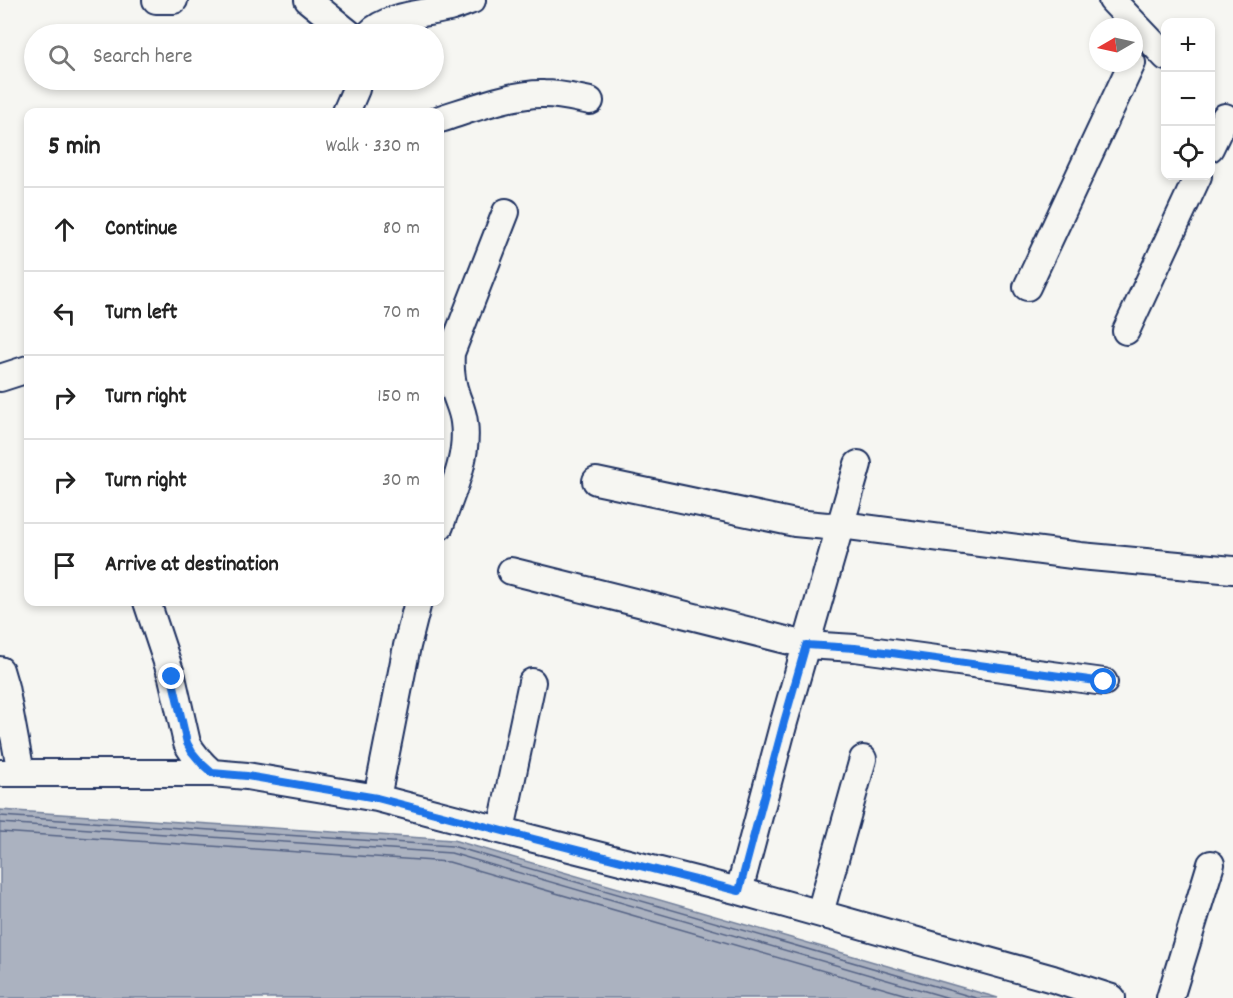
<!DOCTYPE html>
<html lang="en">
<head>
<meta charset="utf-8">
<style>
  body { margin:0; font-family:Dekko,sans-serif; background:#f2f2f2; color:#222 }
  .controls { position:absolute; right:18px; top:18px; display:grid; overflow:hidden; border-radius:12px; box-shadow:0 3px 9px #0003 }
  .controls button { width:54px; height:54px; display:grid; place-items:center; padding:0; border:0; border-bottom:2px solid #e0e0e0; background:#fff; color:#222; font:30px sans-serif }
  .compass { position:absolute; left:1089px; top:18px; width:54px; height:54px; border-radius:50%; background:#fff; box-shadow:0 3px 9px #0003; rotate:261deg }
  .stop { position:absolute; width:18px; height:18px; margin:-14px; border:4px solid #1a73e8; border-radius:50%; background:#fff }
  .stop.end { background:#1a73e8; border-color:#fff; box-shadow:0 2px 6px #0008 }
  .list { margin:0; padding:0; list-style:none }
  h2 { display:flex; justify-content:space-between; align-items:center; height:78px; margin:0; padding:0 24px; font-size:26px }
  h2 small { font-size:20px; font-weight:400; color:#767676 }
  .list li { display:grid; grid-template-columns:39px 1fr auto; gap:18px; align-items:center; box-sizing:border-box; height:84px; padding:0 24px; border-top:2px solid #e0e0e0 }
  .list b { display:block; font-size:22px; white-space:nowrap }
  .list em { font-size:20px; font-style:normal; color:#767676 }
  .icon { flex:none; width:33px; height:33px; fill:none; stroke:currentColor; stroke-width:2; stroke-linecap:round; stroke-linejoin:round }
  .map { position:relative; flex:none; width:1233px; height:998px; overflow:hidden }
  .search { position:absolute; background:#fff; box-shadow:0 3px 9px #0003; left:24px; top:24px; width:420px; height:66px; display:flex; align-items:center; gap:15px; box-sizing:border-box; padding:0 21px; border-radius:33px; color:#767676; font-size:22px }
  .panel { position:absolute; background:#fff; box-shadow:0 3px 9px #0003; left:24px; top:108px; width:420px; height:498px; border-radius:12px }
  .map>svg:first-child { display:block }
</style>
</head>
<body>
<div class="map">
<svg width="1233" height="998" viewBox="0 0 1233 998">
  <rect width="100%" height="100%" fill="#f6f6f2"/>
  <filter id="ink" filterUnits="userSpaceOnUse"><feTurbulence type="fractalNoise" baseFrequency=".0167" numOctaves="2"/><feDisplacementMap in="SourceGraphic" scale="12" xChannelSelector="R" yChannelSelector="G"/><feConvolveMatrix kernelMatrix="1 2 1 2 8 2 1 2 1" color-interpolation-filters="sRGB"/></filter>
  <g filter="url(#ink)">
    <path fill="#abb2c0" stroke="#717e99" stroke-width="1.5" d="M0,810l453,30 545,158h-998z"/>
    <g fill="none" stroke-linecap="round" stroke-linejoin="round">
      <path stroke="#556385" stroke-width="1.5" d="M0,816l452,30 524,152
        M0,823l451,30 498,145
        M0,832l449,30 468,136"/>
      <defs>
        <path id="minor" d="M156,0h18
          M308,0l42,34
          M1112,0l54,57
          M369,34c18,-19 55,-20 80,-26 8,-2 15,-5 23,-8
          M346,112l10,-23 2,-9
          M440,119c29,-9 73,-26 104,-25 16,0 31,4 46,7
          M1210,148l15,-31
          M1027,287l105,-224
          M1126,331l72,-155
          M0,378l28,-9
          M596,481l199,42 32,3 14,-1 239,31 153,14
          M440,526c11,-33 29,-68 24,-104 -1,-10 -5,-18 -8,-27 -5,-14 -6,-27 -5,-42l55,-141
          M511,571l295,74 49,3 249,34
          M147,602l25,75 15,66c6,12 15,21 25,30
          M0,670l5,17 16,86
          M0,773h212l35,3 130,22 157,41 205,52 314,88 59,19
          M377,798l30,-152 11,-44
          M501,830l31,-148
          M739,891l45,-169 74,-258
          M820,913l43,-154
          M1170,998l41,-134"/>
      </defs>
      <use href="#minor" stroke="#1b2f5e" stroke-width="30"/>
      <use href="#minor" stroke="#f6f6f2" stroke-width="26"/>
    </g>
  </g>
  <g fill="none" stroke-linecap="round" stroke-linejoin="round" filter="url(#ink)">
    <path stroke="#1a73e8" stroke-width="8" d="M172,677l15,66 5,9 10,12 10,9 35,3 130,22 157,41 205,52 45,-169 22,-77 49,3 249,34"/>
  </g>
</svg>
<div class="controls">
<button>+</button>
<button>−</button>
<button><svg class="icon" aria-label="locate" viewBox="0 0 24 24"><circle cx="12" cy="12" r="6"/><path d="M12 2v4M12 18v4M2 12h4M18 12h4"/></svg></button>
</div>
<svg class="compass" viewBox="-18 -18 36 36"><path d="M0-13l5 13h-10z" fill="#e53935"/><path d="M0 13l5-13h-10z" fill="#767676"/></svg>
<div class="stop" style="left:1104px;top:682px"></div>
<div class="stop end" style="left:172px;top:677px"></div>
<div class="search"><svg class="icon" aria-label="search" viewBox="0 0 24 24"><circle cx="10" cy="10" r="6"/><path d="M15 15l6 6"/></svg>Search here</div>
<section class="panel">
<h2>5 min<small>Walk · 330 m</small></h2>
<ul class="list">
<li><svg class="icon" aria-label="ahead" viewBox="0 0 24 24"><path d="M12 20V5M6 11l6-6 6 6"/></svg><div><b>Continue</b></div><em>80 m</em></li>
<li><svg class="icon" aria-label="left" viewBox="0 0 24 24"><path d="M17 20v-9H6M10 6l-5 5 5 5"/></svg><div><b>Turn left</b></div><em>70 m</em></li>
<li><svg class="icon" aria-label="right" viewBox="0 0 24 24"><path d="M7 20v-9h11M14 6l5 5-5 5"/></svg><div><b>Turn right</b></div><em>150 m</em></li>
<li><svg class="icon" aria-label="right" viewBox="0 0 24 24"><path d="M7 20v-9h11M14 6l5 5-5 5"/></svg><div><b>Turn right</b></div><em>30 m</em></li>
<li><svg class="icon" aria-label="arrive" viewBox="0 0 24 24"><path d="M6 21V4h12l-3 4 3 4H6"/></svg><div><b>Arrive at destination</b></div></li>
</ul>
</section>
</div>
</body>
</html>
